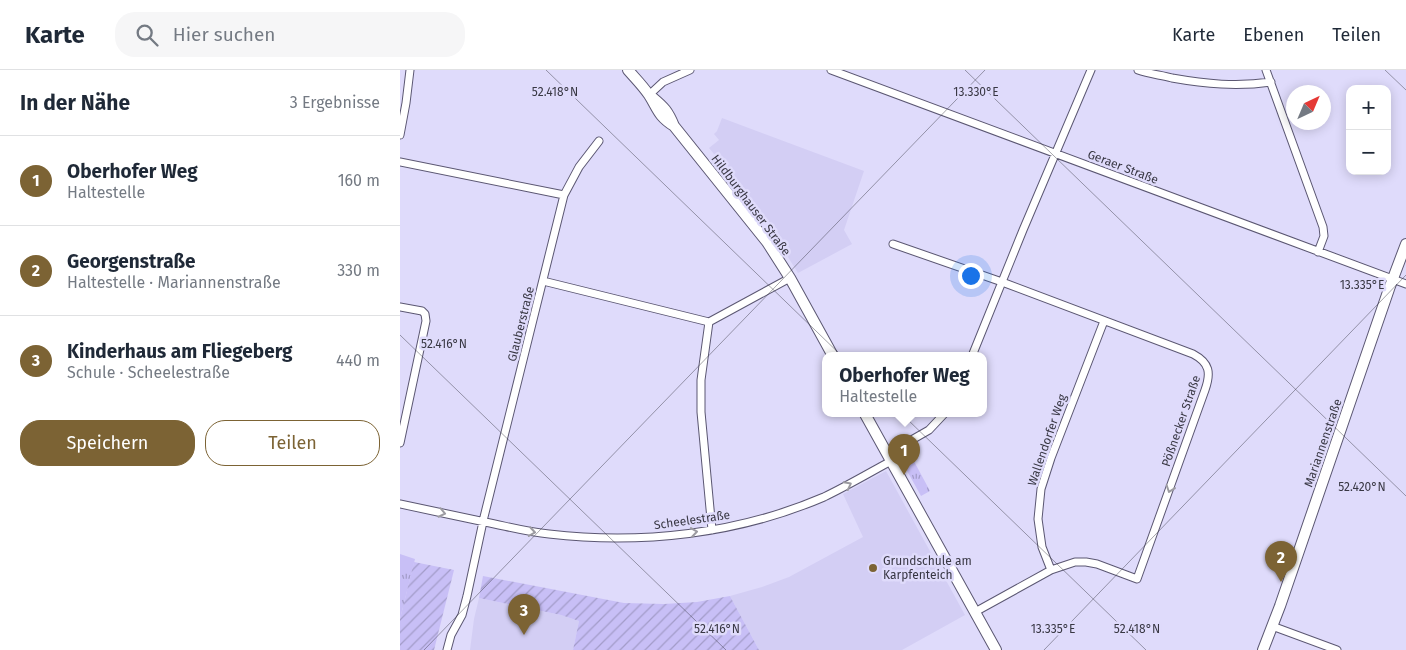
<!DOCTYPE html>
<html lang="de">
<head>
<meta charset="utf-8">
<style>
  body { margin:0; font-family:"Fira Sans",sans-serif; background:#f6f6f7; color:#1f2937 }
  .controls { position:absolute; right:15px; top:15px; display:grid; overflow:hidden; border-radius:10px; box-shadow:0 2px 12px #0003 }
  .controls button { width:45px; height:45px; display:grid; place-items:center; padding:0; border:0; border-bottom:1px solid #e0e1e3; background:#fff; color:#1f2937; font:25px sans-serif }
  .compass { position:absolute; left:886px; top:15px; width:45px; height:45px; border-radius:50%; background:#fff; box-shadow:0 2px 12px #0003; rotate:44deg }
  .you { position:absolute; left:570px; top:205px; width:18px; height:18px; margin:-12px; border:4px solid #fff; border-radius:50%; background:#1a73e8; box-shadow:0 0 0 8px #1a73e833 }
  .badge { display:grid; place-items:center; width:32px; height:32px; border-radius:50%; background:#7c6334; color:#fff; font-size:16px; font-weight:700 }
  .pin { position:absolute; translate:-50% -41px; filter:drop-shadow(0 1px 2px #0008) }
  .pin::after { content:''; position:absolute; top:26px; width:18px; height:15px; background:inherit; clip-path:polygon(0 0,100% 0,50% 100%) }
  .popup { position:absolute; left:422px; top:282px; width:165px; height:65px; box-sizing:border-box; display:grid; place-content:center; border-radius:10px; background:#fff; filter:drop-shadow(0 1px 4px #0005); font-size:16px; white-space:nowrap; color:#747a83 }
  .popup b { font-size:19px; color:#1f2937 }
  .popup::after { content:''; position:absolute; left:50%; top:100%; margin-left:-10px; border:10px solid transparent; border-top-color:#fff }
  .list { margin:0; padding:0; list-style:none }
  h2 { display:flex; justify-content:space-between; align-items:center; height:65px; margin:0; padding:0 20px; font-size:21px }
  h2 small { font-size:16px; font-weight:400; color:#747a83 }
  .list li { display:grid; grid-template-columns:32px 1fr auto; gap:15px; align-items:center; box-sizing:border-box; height:90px; padding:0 20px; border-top:1px solid #e0e1e3 }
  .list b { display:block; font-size:19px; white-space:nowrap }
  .list p { margin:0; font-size:16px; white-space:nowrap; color:#747a83 }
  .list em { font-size:16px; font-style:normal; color:#747a83 }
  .actions { display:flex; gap:10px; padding:15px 20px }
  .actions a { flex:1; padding:11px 0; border:1px solid #7c6334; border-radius:20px; text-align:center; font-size:18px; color:#7c6334 }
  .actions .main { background:#7c6334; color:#fff }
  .icon { flex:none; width:28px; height:28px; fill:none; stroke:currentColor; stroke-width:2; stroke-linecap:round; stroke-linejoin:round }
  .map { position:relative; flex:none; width:1006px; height:580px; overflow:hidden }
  header { display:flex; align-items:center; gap:30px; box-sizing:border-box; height:70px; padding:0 25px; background:#fff; border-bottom:1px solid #e0e1e3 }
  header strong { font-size:24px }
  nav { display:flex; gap:28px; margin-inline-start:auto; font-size:18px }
  .search { width:350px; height:45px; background:#f6f6f7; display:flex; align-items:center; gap:12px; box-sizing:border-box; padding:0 18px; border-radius:20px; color:#747a83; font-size:19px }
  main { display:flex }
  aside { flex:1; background:#fff }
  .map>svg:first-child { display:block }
</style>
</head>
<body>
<header>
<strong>Karte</strong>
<div class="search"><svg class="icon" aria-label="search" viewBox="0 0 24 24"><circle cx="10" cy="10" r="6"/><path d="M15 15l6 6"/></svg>Hier suchen</div>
<nav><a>Karte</a><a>Ebenen</a><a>Teilen</a></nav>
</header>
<main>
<aside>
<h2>In der Nähe<small>3 Ergebnisse</small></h2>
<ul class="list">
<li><span class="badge">1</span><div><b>Oberhofer Weg</b><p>Haltestelle</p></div><em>160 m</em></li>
<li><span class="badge">2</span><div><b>Georgenstraße</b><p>Haltestelle · Mariannenstraße</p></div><em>330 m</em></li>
<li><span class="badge">3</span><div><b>Kinderhaus am Fliegeberg</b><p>Schule · Scheelestraße</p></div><em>440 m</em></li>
</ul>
<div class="actions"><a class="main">Speichern</a><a>Teilen</a></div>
</aside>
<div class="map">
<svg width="1006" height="580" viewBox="0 0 1006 580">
  <defs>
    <pattern id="grass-tufts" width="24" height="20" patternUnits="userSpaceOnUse" patternTransform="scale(1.25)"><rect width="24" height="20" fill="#c8bff6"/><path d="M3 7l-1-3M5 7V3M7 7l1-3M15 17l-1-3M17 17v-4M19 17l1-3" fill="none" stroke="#a39cc9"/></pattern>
    <pattern id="garden-furrows" width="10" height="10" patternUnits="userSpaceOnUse" patternTransform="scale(1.25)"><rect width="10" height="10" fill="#c8bff6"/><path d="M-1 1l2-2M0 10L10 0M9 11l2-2" fill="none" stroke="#a39cc9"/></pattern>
  </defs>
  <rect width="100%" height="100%" fill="#dfdbfb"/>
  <path fill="#d3cef4" d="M322,48l142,53 -20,59 8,14 -54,29 -22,-35 -27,-35 3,-3 -43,-52 10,-8 -5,-6 3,-3z
    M486,401l79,144 -63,35h-143l-29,-54 32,-9 27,-10 74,-40 -20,-43z
    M79,528l82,17 18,6 -6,29h-103l4,-31z"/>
  <path fill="url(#grass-tufts)" d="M509,382l21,39 -9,5 -20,-36 1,-4z
    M0,484l15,5 -15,60z"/>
  <path fill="url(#garden-furrows)" d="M14,492l40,8 -20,80h-34v-31z
    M83,506l141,27 40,1 33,-2 33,-6 29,54h-186l6,-29 -18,-6 -82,-17z"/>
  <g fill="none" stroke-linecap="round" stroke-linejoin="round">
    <defs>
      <path id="street" d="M431,0l575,214
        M738,0c11,4 23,5 34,8 34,6 65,9 99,4
        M866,0l57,157 1,9 -6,16
        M249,25l14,-13 27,-12
        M0,65l6,-32 4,-33
        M0,92l164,33
        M493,174l109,38 191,72c17,9 18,19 12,36l-68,189 -40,-15 -11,-2h-11l-24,8 -76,42
        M143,211l166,41 81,-44
        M0,237l22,4 3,3 1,7 -26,122
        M309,252l-8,58v32l11,118
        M572,286l51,-126 68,-160
        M487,384l42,-24 15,-16
        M0,434c28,6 57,12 85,18 21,4 42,10 64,12 92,11 189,0 275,-37 23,-11 45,-24 67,-36
        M651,500l-9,-23 -4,-28 3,-30 10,-31 53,-137
        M872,556l65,24
        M47,580l4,-15 11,-20 5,-19 17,-79 80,-322 15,-28 20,-26"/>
      <path id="secondary" d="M228,0c7,8 15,16 21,25 9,14 9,21 25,31l93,116 23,36 43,78
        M252,27c12,10 16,14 22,29
        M465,344l131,236
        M863,580l17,-44 109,-317 17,-45"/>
    </defs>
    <use href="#street" stroke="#5b5772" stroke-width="9"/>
    <use href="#secondary" stroke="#5b5772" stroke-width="12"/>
    <use href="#street" stroke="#fff" stroke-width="7"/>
    <use href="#secondary" stroke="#fff" stroke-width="10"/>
  </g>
  <defs><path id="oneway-chevron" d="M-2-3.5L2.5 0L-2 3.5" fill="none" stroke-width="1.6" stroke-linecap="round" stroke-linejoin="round" transform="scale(1.25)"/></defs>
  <g stroke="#9c9ba1">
    <use href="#oneway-chevron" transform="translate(448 415) rotate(-27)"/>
    <use href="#oneway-chevron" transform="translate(770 419) rotate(109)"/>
    <use href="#oneway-chevron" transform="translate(42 443) rotate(12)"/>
    <use href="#oneway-chevron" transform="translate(132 462) rotate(9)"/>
    <use href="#oneway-chevron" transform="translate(294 462) rotate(-8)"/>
  </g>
  <path fill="none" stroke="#383743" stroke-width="1" stroke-opacity="0.45" d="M146,0l600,580M565,0l441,426M985,0l21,20M0,265l326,315M24,580l561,-580M644,580l362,-375"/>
  <circle fill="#7c6334" stroke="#dfdbfb" stroke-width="2" cx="473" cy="498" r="5"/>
  <g text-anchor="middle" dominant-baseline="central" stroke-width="5" stroke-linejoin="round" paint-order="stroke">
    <g font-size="12" fill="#383743" stroke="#dfdbfb">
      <text transform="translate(723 97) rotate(21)">Geraer Straße</text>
      <text transform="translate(351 135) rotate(53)">Hildburghauser Straße</text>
      <text transform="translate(121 254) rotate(-76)">Glauberstraße</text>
      <text transform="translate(781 351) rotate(-71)">Pößnecker Straße</text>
      <text transform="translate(647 370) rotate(-71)">Wallendorfer Weg</text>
      <text transform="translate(923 373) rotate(-71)">Mariannenstraße</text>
      <text transform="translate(292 450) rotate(-8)">Scheelestraße</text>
    </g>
    <g font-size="12" fill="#383743" stroke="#dfdbfb" text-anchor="start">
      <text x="483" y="491">Grundschule am<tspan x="483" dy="14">Karpfenteich</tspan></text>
    </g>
  </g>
  <g font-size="12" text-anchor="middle" fill="#383743" stroke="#dfdbfb" stroke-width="5" stroke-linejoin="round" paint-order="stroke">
    <text x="155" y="26">52.418°N</text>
    <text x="576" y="26">13.330°E</text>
    <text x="962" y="219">13.335°E</text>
    <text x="44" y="278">52.416°N</text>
    <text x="962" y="421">52.420°N</text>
    <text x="653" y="563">13.335°E</text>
    <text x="317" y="563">52.416°N</text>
    <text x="737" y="563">52.418°N</text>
  </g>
</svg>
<div class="controls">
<button>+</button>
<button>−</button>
</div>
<svg class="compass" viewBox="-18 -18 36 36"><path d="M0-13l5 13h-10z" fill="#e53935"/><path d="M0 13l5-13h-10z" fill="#747a83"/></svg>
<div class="you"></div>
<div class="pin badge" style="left:504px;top:405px">1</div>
<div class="popup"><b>Oberhofer Weg</b>Haltestelle</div>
<div class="pin badge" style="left:881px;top:512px">2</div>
<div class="pin badge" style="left:124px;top:565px">3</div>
</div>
</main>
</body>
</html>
